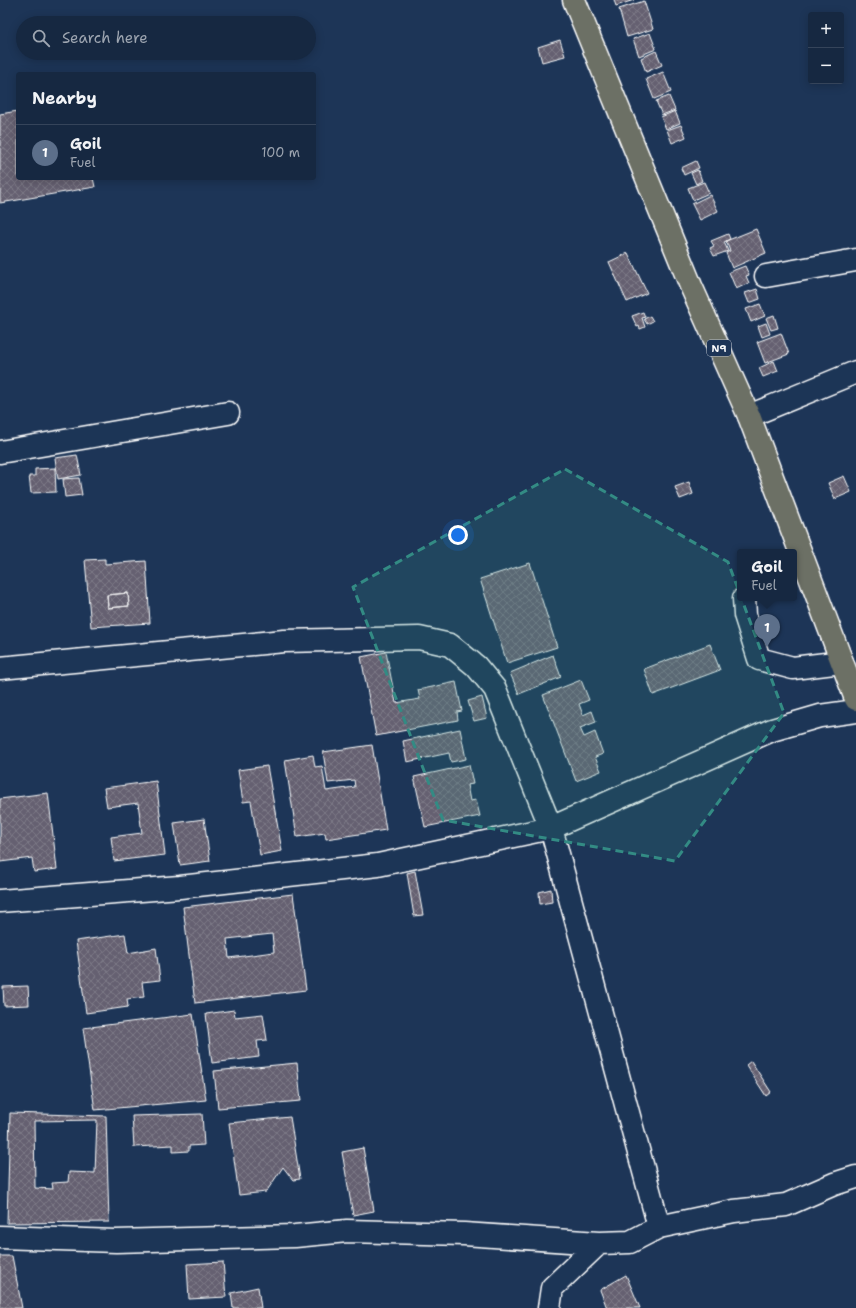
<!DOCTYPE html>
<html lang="en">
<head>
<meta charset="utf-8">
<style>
  body { margin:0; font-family:"Shantell Sans",sans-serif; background:#1f3048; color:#f1f3f6 }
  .controls { position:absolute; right:12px; top:12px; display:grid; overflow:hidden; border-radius:4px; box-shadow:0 2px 10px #0003 }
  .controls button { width:36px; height:36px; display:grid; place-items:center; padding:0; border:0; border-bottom:1px solid #35445a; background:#162841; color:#f1f3f6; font:20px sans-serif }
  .you { position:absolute; left:458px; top:535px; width:14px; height:14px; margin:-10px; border:3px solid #fff; border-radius:50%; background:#1a73e8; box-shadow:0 0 0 6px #1a73e833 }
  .badge { display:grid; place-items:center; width:26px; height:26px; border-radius:50%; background:#d6ab8b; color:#fff; font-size:13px; font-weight:700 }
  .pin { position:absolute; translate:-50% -33px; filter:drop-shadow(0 1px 2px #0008) }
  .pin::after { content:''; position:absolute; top:21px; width:14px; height:12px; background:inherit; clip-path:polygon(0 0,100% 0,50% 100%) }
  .popup { position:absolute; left:737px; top:549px; width:60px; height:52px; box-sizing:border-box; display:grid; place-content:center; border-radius:4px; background:#162841; filter:drop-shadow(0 1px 3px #0005); font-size:13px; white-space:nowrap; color:#9ea6b1 }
  .popup b { font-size:15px; color:#f1f3f6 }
  .popup::after { content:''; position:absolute; left:50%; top:100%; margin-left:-8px; border:8px solid transparent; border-top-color:#162841 }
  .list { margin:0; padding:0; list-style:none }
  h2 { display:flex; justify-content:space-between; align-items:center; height:52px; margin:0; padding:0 16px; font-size:17px }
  h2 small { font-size:13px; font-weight:400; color:#9ea6b1 }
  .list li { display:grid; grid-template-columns:26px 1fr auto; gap:12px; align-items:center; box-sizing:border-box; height:56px; padding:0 16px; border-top:1px solid #35445a }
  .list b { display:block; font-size:15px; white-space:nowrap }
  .list p { margin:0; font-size:13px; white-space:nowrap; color:#9ea6b1 }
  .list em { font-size:13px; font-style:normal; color:#9ea6b1 }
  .icon { flex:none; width:22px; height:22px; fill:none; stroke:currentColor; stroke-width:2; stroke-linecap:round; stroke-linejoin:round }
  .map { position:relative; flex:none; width:856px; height:1308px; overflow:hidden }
  .search { position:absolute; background:#162841; box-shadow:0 2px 10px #0003; left:16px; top:16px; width:300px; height:44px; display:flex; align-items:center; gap:10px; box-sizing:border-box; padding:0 14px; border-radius:22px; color:#9ea6b1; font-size:15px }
  .panel { position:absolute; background:#162841; box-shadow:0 2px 10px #0003; left:16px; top:72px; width:300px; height:108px; border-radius:4px }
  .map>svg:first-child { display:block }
</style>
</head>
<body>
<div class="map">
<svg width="856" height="1308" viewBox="0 0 856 1308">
  <defs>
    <pattern id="building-cross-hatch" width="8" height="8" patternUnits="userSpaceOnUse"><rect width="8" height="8" fill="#656171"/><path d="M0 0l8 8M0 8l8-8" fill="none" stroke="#7c7986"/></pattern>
  </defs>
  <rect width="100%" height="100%" fill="#1d3557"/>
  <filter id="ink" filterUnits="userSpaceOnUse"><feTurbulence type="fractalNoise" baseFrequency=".025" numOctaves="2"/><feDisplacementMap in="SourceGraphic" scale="8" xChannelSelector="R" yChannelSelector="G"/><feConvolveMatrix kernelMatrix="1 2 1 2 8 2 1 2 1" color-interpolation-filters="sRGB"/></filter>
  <g filter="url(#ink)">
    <path fill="url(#building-cross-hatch)" stroke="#fff" fill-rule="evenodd" d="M614,0h20l-18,6z
      M644,1l9,28 -26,8 -8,-28z
      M650,33l6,16 -17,7 -6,-17z
      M560,40l5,16 -23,6 -4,-15z
      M656,51l6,14 -16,7 -5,-14z
      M663,72l8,20 -17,7 -8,-20z
      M669,96l6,14 -13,5 -6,-14z
      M18,111v67h75l2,9 -95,16v-89z
      M675,111l5,12 -14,6 -5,-12z
      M681,125l5,12 -14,6 -5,-13z
      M696,161l3,7 -15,7 -3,-7z
      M698,170l4,11 -6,3 -5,-11z
      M704,182l5,11 -16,7 -5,-12z
      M710,195l8,16 -18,9 -8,-16z
      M756,229l10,24 -34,15 -6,-15 4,-2 -4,-10z
      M728,234l2,5 -6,3 4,9 -14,5 -4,-8 4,-2 -3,-5z
      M628,253l19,40 -20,9 -18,-40z
      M745,266l4,9 -3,1 3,7 -13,6 -7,-17z
      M757,289l3,10 -11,4 -4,-10z
      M760,304l5,12 -14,6 -5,-13z
      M643,312l2,5 -3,1 3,9 -5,2 -1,-3 -2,1 -5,-11z
      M774,315l4,13 -7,2 -5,-12z
      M650,316l3,5 -6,3 -3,-5z
      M766,323l4,11 -8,3 -4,-11z
      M781,333l8,21 -24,9 -8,-21z
      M774,361l4,10 -15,6 -4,-9z
      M77,455l4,20 -23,4 -3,-21z
      M55,468l1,24 -25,1 -2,-17h6v-7z
      M844,476l7,16 -16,7 -7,-16z
      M79,478l3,17 -17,2 -2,-18z
      M689,482l4,12 -13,5 -5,-12z
      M105,559v5l41,-3 4,62 -59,4 -6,-67zM128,593l1,13 -21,2 -1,-13z
      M530,563l27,84 -50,16 -27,-84z
      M128,593l1,13 -21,2 -1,-13z
      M710,644l10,26 -67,25 -9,-26z
      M386,652l10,51 24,-4 -2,-9 38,-8 6,29 -5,1 1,8 -82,16 -15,-79z
      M553,655l8,22 -42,17 -9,-21z
      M581,680l8,20 -10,4 4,11 9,-4 4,11 -16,6 4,9 11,-5 8,22 -8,3 6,14 -25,10 -33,-86z
      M482,697l5,21 -13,3 -6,-20z
      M460,729l6,30 -15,3 -2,-9 -42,9 -4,-21z
      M372,745l14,85 -60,9 -1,-6 -28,4 -12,-77 28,-5 2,12 7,-1 4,25 29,-4 -1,-7 -26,3 -5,-31z
      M469,765l4,19 -6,1 3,16 6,-1 4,16 -55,11 -11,-50z
      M267,766l15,85 -22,4 -9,-54 -8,1 -5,-32z
      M156,781l9,74 -51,6 -3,-24 31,-4 -4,-30 -31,4 -3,-19z
      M48,793l9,76 -23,3 -2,-14 -32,4v-63z
      M204,819l6,42 -30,4 -6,-42z
      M415,871l8,44 -9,1 -7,-43z
      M551,889l1,13 -12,2 -1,-12z
      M293,894l13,96 -111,13 -12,-96zM272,934l2,18 -45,6 -2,-19z
      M125,934l3,19 28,-5 4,32 -18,2 2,15 -17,2 1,8 -42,6 -10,-72z
      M28,986l1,19 -25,1 -1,-19z
      M234,1010l1,7 28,-3 4,26 -10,1 2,16 -47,6 -6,-49z
      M193,1014l13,86 -111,10 -12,-82z
      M751,1061l20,31 -5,4 -20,-31z
      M297,1063l4,38 -83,7 -4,-37z
      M10,1113l96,3 3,106 -102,1z
      M202,1114l2,31 -15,1v5l-16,1v-7l-39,2 -2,-31z
      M290,1117l10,62 -7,1 -10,-13 -17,25 -27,3 -10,-72z
      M97,1120l-2,53 -26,-1 -1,10 -16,1 1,6 -18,-1 -1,-67z
      M363,1148l11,63 -21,4 -11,-63z
      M0,1256h12l10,52h-22z
      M223,1262l3,35 -37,2 -2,-35z
      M626,1275l14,33h-33l-7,-18z
      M258,1287l3,21h-28l-2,-15z"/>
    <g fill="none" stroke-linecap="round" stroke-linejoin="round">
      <defs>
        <path id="minor" d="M766,276l90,-16
          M749,416l107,-44
          M0,452l228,-39
          M744,598l1,17 14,44 34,9 49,-6
          M0,668l284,-27 135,-3 31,7 26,21 19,23 56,139 108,399
          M0,901l180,-14 198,-22 173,-37 221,-98 48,-14 36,-5
          M0,1237l116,4 179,-5 52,-5 117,3 135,9 31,-1 29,-15 75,-16 52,-6 48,-21 22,-7
          M549,1308l3,-20 47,-45"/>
        <path id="highway" d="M574,0l117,286 58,130 107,283"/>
      </defs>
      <use href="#minor" stroke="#fff" stroke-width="25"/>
      <use href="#highway" stroke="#fff" stroke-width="25"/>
      <use href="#minor" stroke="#1d3557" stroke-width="22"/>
      <use href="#highway" stroke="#6c7065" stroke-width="22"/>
    </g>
  </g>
  <path fill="#338b84" fill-opacity="0.2" stroke="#338b84" stroke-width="3" stroke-dasharray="8 5" stroke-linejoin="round" d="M565,469l163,93 56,151 -109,148 -232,-41 -90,-233z"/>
  <g text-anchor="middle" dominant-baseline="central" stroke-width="3.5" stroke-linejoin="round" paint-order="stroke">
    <rect fill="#1d3557" stroke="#bbc2cd" stroke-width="1" x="707" y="340" width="24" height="16" rx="3"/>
    <g font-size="10" font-weight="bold" fill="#fff">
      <text x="719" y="348">N9</text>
    </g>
  </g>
</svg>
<div class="controls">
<button>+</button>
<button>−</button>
</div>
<div class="you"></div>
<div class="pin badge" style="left:767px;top:647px;background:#5c6f8a">1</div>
<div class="popup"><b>Goil</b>Fuel</div>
<div class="search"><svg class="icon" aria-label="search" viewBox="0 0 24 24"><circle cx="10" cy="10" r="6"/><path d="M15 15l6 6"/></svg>Search here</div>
<section class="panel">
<h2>Nearby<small></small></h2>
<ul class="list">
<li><span class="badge" style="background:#5c6f8a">1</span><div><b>Goil</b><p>Fuel</p></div><em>100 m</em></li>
</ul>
</section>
</div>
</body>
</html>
